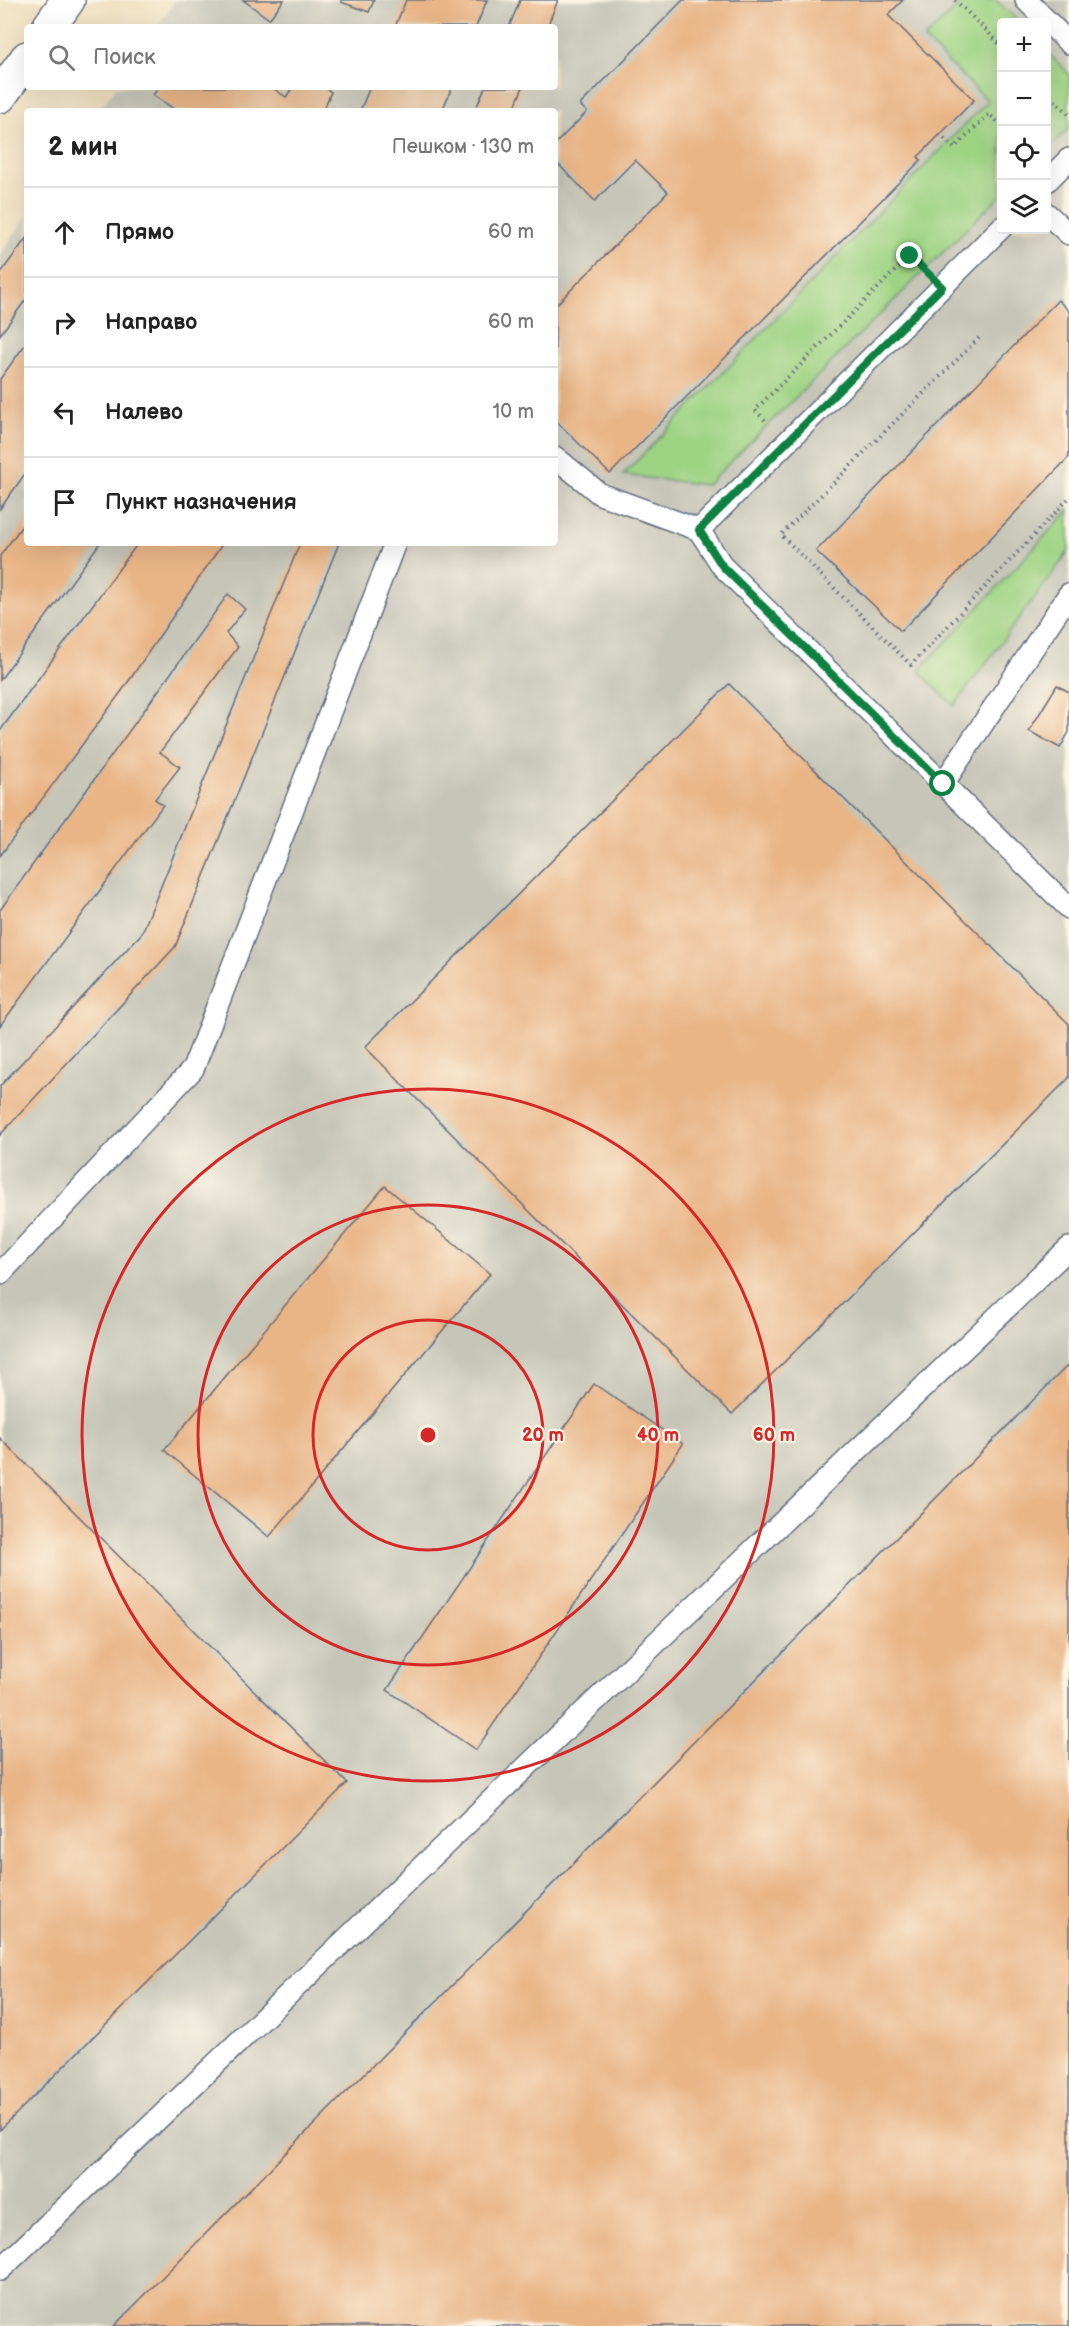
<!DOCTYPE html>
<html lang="ru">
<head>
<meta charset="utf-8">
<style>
  body { margin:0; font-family:"Balsamiq Sans",sans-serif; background:#f6f6f6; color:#222 }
  .controls { position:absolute; right:18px; top:18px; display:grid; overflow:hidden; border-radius:6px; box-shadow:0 6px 24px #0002 }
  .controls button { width:54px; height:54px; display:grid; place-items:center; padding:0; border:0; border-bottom:2px solid #e0e0e0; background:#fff; color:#222; font:30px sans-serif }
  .stop { position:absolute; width:18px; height:18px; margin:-14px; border:4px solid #0b8043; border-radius:50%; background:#fff }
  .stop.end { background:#0b8043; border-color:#fff; box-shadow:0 2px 6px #0008 }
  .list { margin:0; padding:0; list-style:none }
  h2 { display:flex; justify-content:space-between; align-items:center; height:78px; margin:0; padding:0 24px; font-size:26px }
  h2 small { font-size:20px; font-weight:400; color:#767676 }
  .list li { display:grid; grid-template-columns:39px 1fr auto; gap:18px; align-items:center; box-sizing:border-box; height:90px; padding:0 24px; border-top:2px solid #e0e0e0 }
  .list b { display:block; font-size:22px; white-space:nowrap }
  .list em { font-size:20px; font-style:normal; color:#767676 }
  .icon { flex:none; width:33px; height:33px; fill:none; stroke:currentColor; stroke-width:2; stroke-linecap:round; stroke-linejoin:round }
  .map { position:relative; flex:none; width:1069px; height:2326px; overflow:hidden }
  .search { position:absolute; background:#fff; box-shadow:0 6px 24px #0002; left:24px; top:24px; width:534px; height:66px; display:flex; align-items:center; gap:15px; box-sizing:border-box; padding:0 21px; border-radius:6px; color:#767676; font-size:22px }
  .panel { position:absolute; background:#fff; box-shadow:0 6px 24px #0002; left:24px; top:108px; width:534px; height:438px; border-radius:6px }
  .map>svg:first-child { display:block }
</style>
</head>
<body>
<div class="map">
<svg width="1069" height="2326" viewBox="0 0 1069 2326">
  <rect width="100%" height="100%" fill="#fcf5e5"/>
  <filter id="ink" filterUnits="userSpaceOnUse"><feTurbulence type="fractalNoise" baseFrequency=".0167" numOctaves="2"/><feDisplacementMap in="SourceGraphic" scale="12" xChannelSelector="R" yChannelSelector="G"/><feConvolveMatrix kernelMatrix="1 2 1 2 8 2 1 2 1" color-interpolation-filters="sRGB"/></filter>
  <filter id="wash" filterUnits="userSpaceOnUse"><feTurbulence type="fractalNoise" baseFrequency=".008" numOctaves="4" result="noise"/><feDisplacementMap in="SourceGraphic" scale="24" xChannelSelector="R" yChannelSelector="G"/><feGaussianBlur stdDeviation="1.35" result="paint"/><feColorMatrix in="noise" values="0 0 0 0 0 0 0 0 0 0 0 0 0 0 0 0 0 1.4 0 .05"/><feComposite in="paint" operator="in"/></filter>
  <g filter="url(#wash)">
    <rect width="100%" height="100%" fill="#edb"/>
    <path fill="#c5c5b8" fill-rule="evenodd" d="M176,0h893v2326h-1069v-2070l27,-40v327h528v-432h-456l17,-24h439v-60h-398zM1002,22h44v208h-44z"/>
    <path fill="#9ed383" stroke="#5c8170" stroke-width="1.5" d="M964,0h32l23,22h-17l-1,173 -294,290 -84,-10 365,-374 -64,-62z
      M1046,51l23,23v54l-22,22z
      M1069,510v41l-115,155 -35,-35z"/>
    <g id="blocks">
      <path fill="#e9b587" d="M243,0h41l-15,19z
        M341,0h33l-5,12 -28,-10z
        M406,0h81l-11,27h-81z
        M520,0h38l-11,27h-38z
        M683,0h220l-15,15 86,85 -56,57 3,3 -311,314 -55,-54v-114l113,-114 -33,-32 -40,41 -40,-40v-17l32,-32 -7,-7z
        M159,87h112l15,10 7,-10h31l7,5 -8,19h-146l-24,-16z
        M370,87h82l-10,24h-82z
        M485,87h38l-10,24h-38z
        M27,237v61l-27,37v-61z
        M1058,300l11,11v146l-168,174 -85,-80z
        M27,342v129l-27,38v-130z
        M27,519v24h73l-100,137v-124z
        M138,543h85l-99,145 -124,168v-125z
        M300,543h39l-164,404 -175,188v-49l142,-153z
        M228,594l17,15 -19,24 12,14 -78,105 20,15 -25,32 8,6 -163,221v-116z
        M729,684l340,340v54l-337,336 -367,-367z
        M1057,685l12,7v40l-9,16 -31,-17z
        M385,1186l105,88 -221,263 -105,-87z
        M1069,1364v962h-955z
        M594,1384l89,60 -207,306 -89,-60z
        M0,1438l347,345 -347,347z"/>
    </g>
  </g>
  <g filter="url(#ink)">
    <use href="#blocks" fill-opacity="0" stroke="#656c7f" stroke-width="1.5"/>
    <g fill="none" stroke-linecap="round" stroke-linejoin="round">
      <defs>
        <path id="service" d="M1026,0l43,43
          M1046,182l23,-23
          M1046,213l23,21
          M555,457l45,37 99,36 303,-303
          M699,530l24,37 346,341
          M943,784l126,-190
          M0,1274l193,-205 202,-526
          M0,2270l1069,-1022"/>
        <path id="tertiary" d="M49,27l19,-27
          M0,96l27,-38"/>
      </defs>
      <use href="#service" stroke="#656c7f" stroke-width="24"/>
      <use href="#tertiary" stroke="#656c7f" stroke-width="36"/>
      <path stroke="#656c7f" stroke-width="4" stroke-dasharray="1.5 4.5" stroke-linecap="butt" d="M955,0l47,46
        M1046,92l23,22
        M940,134l14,14 35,-34 13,12
        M979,338l-198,197 130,130 158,-167
        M765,420l-10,-10 155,-154 11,10"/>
      <use href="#service" stroke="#fff" stroke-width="21"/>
      <use href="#tertiary" stroke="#fff" stroke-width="33"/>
    </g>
  </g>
  <g fill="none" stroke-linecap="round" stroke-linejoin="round" filter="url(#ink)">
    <path stroke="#0b8043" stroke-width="8" d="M910,256l32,31 -243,243 24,37 220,217"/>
  </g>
  <g fill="none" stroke="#d62828" stroke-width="3">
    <circle cx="428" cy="1435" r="115"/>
    <circle cx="428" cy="1435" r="230"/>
    <circle cx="428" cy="1435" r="346"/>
  </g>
  <circle cx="428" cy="1435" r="9" fill="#d62828" stroke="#fcf5e5" stroke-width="3"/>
  <g font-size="18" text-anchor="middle" font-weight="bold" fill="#d62828" stroke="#fcf5e5" stroke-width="4.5" stroke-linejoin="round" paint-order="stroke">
    <text x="543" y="1441">20 m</text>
    <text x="658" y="1441">40 m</text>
    <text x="774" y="1441">60 m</text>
  </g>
</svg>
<div class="controls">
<button>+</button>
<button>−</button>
<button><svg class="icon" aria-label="locate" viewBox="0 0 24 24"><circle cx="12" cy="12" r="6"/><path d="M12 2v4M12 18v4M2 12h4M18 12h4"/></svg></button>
<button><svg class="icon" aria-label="layers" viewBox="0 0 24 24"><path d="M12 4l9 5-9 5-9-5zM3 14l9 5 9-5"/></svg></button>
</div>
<div class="stop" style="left:943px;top:784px"></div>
<div class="stop end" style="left:910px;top:256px"></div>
<div class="search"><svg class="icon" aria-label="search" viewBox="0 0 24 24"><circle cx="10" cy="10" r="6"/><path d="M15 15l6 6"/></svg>Поиск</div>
<section class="panel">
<h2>2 мин<small>Пешком · 130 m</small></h2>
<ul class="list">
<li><svg class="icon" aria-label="ahead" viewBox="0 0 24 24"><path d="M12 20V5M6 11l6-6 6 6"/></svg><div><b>Прямо</b></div><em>60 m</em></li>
<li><svg class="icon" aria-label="right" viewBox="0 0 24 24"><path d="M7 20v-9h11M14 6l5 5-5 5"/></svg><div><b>Направо</b></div><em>60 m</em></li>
<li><svg class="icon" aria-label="left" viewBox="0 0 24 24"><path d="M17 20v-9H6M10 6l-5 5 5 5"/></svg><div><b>Налево</b></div><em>10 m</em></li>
<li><svg class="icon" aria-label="arrive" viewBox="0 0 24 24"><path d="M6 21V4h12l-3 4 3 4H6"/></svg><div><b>Пункт назначения</b></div></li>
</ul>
</section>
</div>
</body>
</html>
